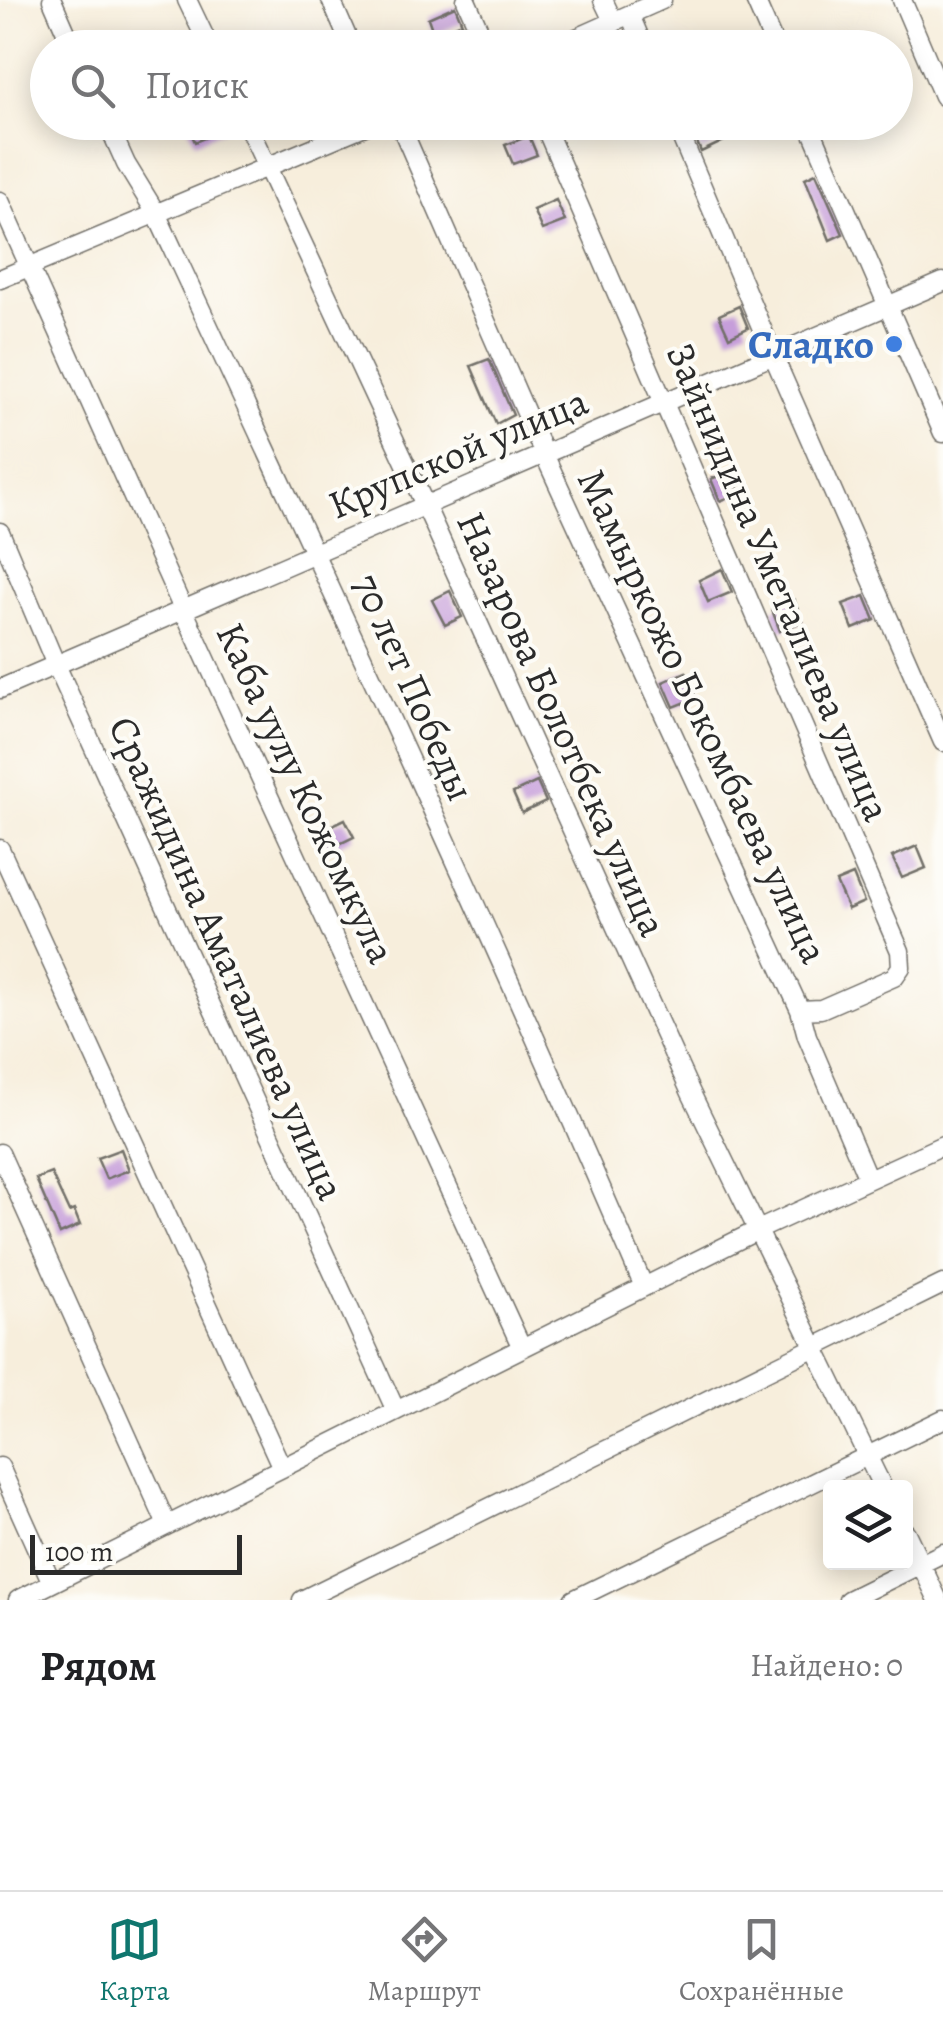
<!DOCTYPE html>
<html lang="ru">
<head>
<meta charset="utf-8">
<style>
  body { margin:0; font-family:Alegreya,serif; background:#f6f6f6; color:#202124 }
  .controls { position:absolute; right:30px; bottom:30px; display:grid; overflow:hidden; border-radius:10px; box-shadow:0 5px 25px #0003 }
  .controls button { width:90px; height:90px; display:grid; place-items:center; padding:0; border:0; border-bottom:2px solid #e0e0e0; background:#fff; color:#202124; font:50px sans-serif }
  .scale { position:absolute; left:30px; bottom:25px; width:212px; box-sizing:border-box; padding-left:10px; border:5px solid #2b2b2b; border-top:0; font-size:28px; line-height:35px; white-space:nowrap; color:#2b2b2b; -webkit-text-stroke:8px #fdfcf7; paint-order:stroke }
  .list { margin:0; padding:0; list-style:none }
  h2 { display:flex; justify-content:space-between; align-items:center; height:130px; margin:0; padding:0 40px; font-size:42px }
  h2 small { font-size:32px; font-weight:400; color:#757577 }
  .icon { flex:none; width:55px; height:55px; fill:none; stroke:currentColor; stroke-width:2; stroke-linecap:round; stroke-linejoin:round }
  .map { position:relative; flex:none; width:943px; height:1600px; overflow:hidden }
  .search { position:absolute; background:#fff; box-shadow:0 5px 25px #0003; left:30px; right:30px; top:30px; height:110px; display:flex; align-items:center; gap:25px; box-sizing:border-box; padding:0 35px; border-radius:55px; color:#757577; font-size:38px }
  .sheet { height:290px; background:#fff }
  nav { display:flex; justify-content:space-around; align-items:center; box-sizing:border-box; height:140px; border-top:2px solid #e0e0e0; background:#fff; font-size:28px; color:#757577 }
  nav a { display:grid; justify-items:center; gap:5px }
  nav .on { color:#0f766e }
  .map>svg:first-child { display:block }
</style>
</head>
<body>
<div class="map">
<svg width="943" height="1600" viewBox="0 0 943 1600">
  <rect width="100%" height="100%" fill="#fdfcf7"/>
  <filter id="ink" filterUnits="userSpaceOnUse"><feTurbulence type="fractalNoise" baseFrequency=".01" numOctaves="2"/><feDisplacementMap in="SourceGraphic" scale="20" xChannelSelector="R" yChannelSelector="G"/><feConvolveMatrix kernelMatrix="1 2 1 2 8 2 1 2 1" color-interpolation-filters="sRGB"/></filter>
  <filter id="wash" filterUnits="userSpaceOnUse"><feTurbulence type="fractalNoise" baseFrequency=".0048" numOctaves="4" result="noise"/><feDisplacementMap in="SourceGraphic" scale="40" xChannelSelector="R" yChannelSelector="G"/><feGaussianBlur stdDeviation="2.25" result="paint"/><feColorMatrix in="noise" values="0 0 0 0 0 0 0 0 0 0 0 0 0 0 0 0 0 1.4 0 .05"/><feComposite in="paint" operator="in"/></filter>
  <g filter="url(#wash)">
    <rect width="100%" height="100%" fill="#f7eedc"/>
    <g id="blocks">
      <path fill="#c69eda" d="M455,6l7,17 -28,12 -6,-17z
        M186,122h48v4l-39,16z
        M728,122h12l5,9 -44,21 -6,-15z
        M529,136l8,19 -24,9 -8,-19z
        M816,173l27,61 -13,6 -25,-62z
        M556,200l9,21 -23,9 -9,-20z
        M739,306l9,22 -19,9 -10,-22z
        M489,359l24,56 -17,9 -25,-58z
        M731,471l9,22 -20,8 -9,-22z
        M722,569l10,23 -24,10 -9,-22z
        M450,591l12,26 -17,8 -13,-25z
        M865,596l10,24 -22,9 -10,-25z
        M794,600l9,21 -23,10 -8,-21z
        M686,672l10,26 -22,9 -11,-25z
        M537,782l9,20 -24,11 -9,-20z
        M345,819l9,18 -25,12 -9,-18z
        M917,846l9,22 -24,10 -10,-21z
        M853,875l11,27 -16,7 -12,-27z
        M121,1149l8,21 -23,9 -9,-21z
        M51,1173l18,39 5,-2 6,15 -20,9 -24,-55z"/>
    </g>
  </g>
  <g filter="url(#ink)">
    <use href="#blocks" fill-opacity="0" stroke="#726f69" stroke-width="2.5"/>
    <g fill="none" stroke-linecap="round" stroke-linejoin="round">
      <defs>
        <path id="minor" d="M52,0l21,48
          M187,0l23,48
          M331,0l21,48
          M466,0l21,48
          M603,0l11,23
          M755,0l21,48
          M902,0l41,96
          M630,15l14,33
          M554,48l108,-48
          M107,122l19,42 30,49c166,356 333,713 488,1074
          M246,122l179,383 266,588 192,395
          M399,122l145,332 256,556 7,26 61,143
          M543,122l357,829 1,16 -7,10 -73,32 -21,1
          M675,122l98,233 170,387
          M808,122l135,311
          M0,201l183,408 339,739
          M0,279l374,-157
          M0,532l56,133 340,746
          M0,689l943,-407
          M0,849l282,619
          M0,1153l167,372
          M0,1467l52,116
          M906,1533l32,67
          M18,1600l740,-370 185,-85
          M302,1600l641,-316
          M573,1600l370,-181
          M848,1600l95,-47"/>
      </defs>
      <use href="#minor" stroke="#726f69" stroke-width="21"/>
      <use href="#minor" stroke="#fff" stroke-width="18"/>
    </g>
  </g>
  <circle fill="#3f7fe0" stroke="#fdfcf7" stroke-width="4" cx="894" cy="344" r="10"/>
  <g text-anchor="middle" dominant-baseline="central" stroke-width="8" stroke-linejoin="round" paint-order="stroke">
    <g font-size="40" font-weight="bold" fill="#366cbe" stroke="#fdfcf7" text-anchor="end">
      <text x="874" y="344">Сладко</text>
    </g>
    <g font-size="40" fill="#2b2b2b" stroke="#fdfcf7">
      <text transform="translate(458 453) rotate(-23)">Крупской улица</text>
      <text transform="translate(779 582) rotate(67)">Зайнидина Уметалиева улица</text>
      <text transform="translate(414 687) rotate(66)">70 лет Победы</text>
      <text transform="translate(703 716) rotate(65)">Мамыркожо Бокомбаева улица</text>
      <text transform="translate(562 724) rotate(66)">Назарова Болотбека улица</text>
      <text transform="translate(306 793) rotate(65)">Каба уулу Кожомкула</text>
      <text transform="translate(227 958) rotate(66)">Сражидина Аматалиева улица</text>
    </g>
  </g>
</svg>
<div class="controls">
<button><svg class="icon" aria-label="layers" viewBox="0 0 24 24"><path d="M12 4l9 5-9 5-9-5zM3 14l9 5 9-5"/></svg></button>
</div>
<div class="scale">100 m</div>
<div class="search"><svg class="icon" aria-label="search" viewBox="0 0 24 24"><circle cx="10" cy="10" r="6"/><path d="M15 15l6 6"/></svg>Поиск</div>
</div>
<section class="sheet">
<h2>Рядом<small>Найдено: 0</small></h2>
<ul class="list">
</ul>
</section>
<nav>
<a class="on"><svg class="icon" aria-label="map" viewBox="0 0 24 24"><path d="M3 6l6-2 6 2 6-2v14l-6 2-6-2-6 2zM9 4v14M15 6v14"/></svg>Карта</a>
<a><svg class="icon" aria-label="directions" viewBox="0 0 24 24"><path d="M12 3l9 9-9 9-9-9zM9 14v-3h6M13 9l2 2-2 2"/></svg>Маршрут</a>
<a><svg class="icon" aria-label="saved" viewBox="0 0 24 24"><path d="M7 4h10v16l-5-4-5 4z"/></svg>Сохранённые</a>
</nav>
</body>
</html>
